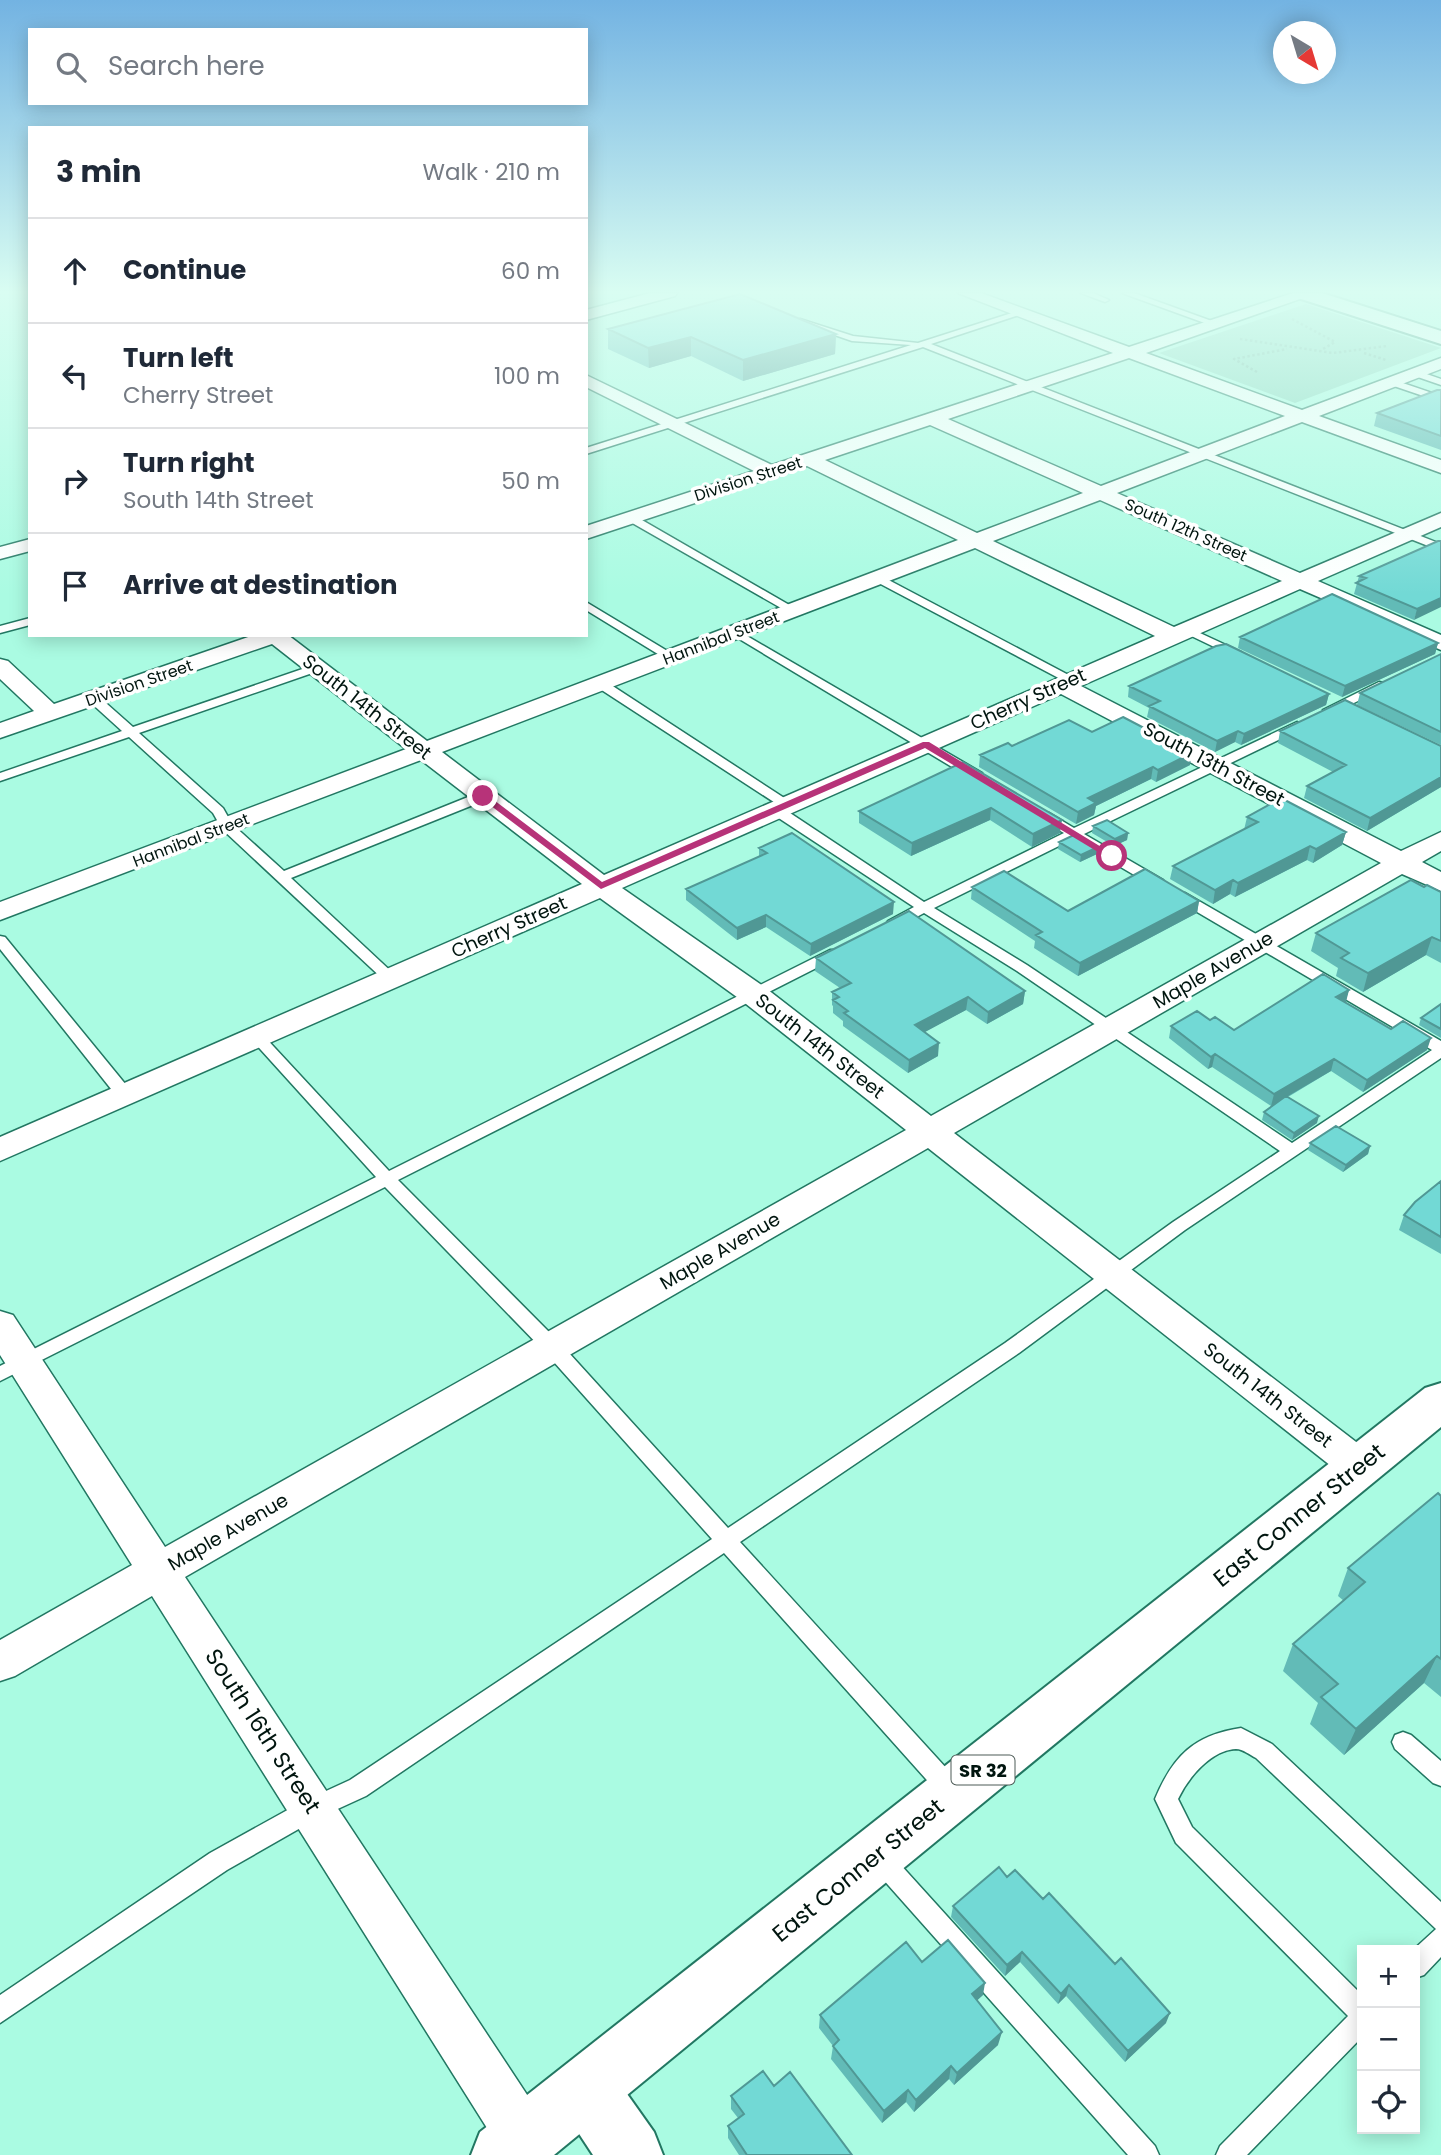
<!DOCTYPE html>
<html lang="en">
<head>
<meta charset="utf-8">
<style>
  body { margin:0; font-family:Poppins,sans-serif; background:#f2f2f3; color:#1f2937 }
  .controls { position:absolute; right:21px; bottom:21px; display:grid; overflow:hidden; border-radius:0px; box-shadow:0 4px 18px #0003 }
  .controls button { width:63px; height:63px; display:grid; place-items:center; padding:0; border:0; border-bottom:2px solid #e0e1e3; background:#fff; color:#1f2937; font:35px sans-serif }
  .compass { position:absolute; left:1273px; top:21px; width:63px; height:63px; border-radius:50%; background:#fff; box-shadow:0 4px 18px #0003; rotate:142deg }
  .stop { position:absolute; width:21px; height:21px; margin:-16px; border:5px solid #b73379; border-radius:50%; background:#fff }
  .stop.end { background:#b73379; border-color:#fff; box-shadow:0 2px 7px #0008 }
  .list { margin:0; padding:0; list-style:none }
  h2 { display:flex; justify-content:space-between; align-items:center; height:91px; margin:0; padding:0 28px; font-size:30px }
  h2 small { font-size:23px; font-weight:400; color:#747a83 }
  .list li { display:grid; grid-template-columns:46px 1fr auto; gap:21px; align-items:center; box-sizing:border-box; height:105px; padding:0 28px; border-top:2px solid #e0e1e3 }
  .list b { display:block; font-size:26px; white-space:nowrap }
  .list p { margin:0; font-size:23px; white-space:nowrap; color:#747a83 }
  .list em { font-size:23px; font-style:normal; color:#747a83 }
  .icon { flex:none; width:38px; height:38px; fill:none; stroke:currentColor; stroke-width:2; stroke-linecap:round; stroke-linejoin:round }
  .map { position:relative; flex:none; width:1441px; height:2155px; overflow:hidden }
  .search { position:absolute; background:#fff; box-shadow:0 4px 18px #0003; left:28px; top:28px; width:560px; height:77px; display:flex; align-items:center; gap:18px; box-sizing:border-box; padding:0 24px; border-radius:0px; color:#747a83; font-size:26px }
  .panel { position:absolute; background:#fff; box-shadow:0 4px 18px #0003; left:28px; top:126px; width:560px; height:511px; border-radius:0px }
  .map>svg:first-child { display:block }
</style>
</head>
<body>
<div class="map">
<svg width="1441" height="2155" viewBox="0 0 1441 2155">
  <rect width="100%" height="100%" fill="#aafbe2"/>
  <path fill="#89d6be" d="M1306,304l135,44 -146,55 -136,-50z"/>
  <g fill="none" stroke-linecap="round" stroke-linejoin="round">
    <defs>
      <path id="service" d="M1081,293h12l16,7 -4,2z
        M1122,293h12l86,31 -7,2z
        M1018,311l7,2 -94,31 510,200v7l-518,-204 -337,107v-6l325,-103 -59,-4 -52,-18v-4l53,17 65,7z
        M1415,370l26,9v6l-29,-10v-4z
        M1391,379l50,17v6l-53,-18 -1,-2z
        M627,516h8l163,94 -10,2 -161,-92z
        M873,576h8l197,104 -6,4 -4,-1 -195,-103z
        M586,602l88,53 2,2 -6,3 -4,-1 -80,-49z
        M30,618v7l-30,8v-7z
        M1187,627l54,25 2,2 -6,3 -4,-1 -50,-24 -2,-2z
        M735,629l247,144 1,3 -6,4 -5,-1 -241,-145v-4z
        M317,664l6,4 -2,2 -182,63 84,75 9,16 52,47 194,-78h10v6l-197,79 105,98 2,3 -2,3h-10l-164,-153 -9,-16 -84,-76 -129,44v-8l122,-42 -32,-29v-6h8l35,31z
        M601,680l4,1 190,124 -7,4 -5,-1 -186,-121 -2,-3z
        M1379,682l4,1v6l-50,24h-8l-2,-3z
        M1297,722l6,4 -2,3 -217,105 79,46 2,3 -2,3h-10l-80,-47 -139,69 93,57 265,178 140,-93 -257,-151 -2,-3 2,-3h10l256,148v17l-256,172 -166,123 -279,189 218,239 3,8 -3,8 -8,3 -8,-3 -218,-244 -358,243 -48,22 -91,52 -227,153v-28l210,-142 92,-51 48,-22 362,-241 -167,-187 -160,-165 -385,194v-15l376,-189 -124,-137 -3,-3 3,-3h10l127,137 441,-221h10l2,3 -2,3 -442,224 161,162 169,186 277,-185 168,-121 107,-71 -263,-180 -93,-58 -26,14h-10l-2,-3 2,-3 26,-14 -143,-94v-6h10l143,95 140,-69 -25,-14v-6h10l25,15z
        M0,936l5,1 126,154 2,4 -2,4h-12l-119,-150z
        M1241,1728l31,16 169,158v55l-17,18 -9,3 -2,-28 23,-21 -180,-171c-6,-3 -13,-9 -20,-9 -25,1 -48,29 -58,50l14,28 170,168v42l-115,118h-31l4,-9 128,-130 -172,-173 -21,-44c18,-43 39,-64 86,-71z
        M1403,1732l8,3 30,26v25l-8,-3 -38,-34 -3,-7 3,-7z
        M881,1848l8,4 266,294 4,9h-31l-255,-287 -4,-8 4,-8z"/>
      <path id="minor" d="M650,293h27l-2,3 -89,24v-10z
        M958,293h23l148,54 164,-54h24l-171,60 156,57 139,-52v11l-122,47 122,44v13l-139,-51 -185,71 183,80 141,-60v14l-123,54 123,54v15l-141,-61 -219,97 320,165 40,-19v19l-19,11 19,10v19l-39,-17 -448,259 419,322 6,11 -6,11 -14,5 -14,-5 -417,-329 -743,429 358,542 7,19 -7,17h-39l-352,-559 -137,80 -15,5v-41l132,-75 -132,-210v-44l13,4 152,232 741,-417 -165,-130 -141,-102 -600,263v-24l582,-253 -161,-124 -421,160v-18l406,-153 -134,-105 -272,94v-15l34,-12 -34,-32v-20l8,2 46,43 200,-69h34l139,106 531,-201 -151,-74 -221,73v-13l168,-55 -168,-84v-12l186,90 341,-112zM1129,358l156,58 -184,70 -153,-67zM930,425l153,68 -106,40 -152,-73zM1100,500l182,81 -108,46 -181,-86zM975,548l180,88 -551,239 -162,-123zM1061,694l320,169 -450,253 -168,-130 -141,-98z
        M30,539v12l-30,8v-12z"/>
      <path id="tertiary" d="M586,2057l22,10 46,65 9,23h-70l-29,-44 -10,-22 10,-22z"/>
      <path id="secondary" d="M1292,293h30l119,38v13l-146,-47z"/>
      <path id="primary" d="M1441,1383v44l-887,728h-83l9,-23 945,-744z"/>
    </defs>
    <use href="#service" stroke="#227762" stroke-width="3"/>
    <use href="#minor" stroke="#227762" stroke-width="3"/>
    <use href="#tertiary" stroke="#227762" stroke-width="4"/>
    <use href="#secondary" stroke="#227762" stroke-width="4"/>
    <use href="#primary" stroke="#227762" stroke-width="4"/>
    <path stroke="#73b19e" stroke-width="2.5" stroke-dasharray="2.5 2.5" stroke-linecap="butt" d="M1292,319l43,23 -12,7
      M1240,339l93,14 54,-7
      M1364,353l22,7
      M1257,372l-23,-13 53,-10"/>
    <use href="#service" fill="#fff" fill-rule="evenodd"/>
    <use href="#minor" fill="#fff" fill-rule="evenodd"/>
    <use href="#tertiary" fill="#fff" fill-rule="evenodd"/>
    <use href="#secondary" fill="#fff" fill-rule="evenodd"/>
    <use href="#primary" fill="#fff" fill-rule="evenodd"/>
  </g>
  <path fill="#62bbb7" d="M608,329l228,5 -1,20 -92,27 -52,-25 -42,12 -41,-19z
    M1441,390v60l-67,-24 3,-13z
    M1441,541l-27,79 -60,-26 5,-18z
    M1240,637l198,6 -3,11 -93,43 -104,-49z
    M1441,654v91l-84,-40 3,-12z
    M1129,686l200,8 -3,11 -85,40 -6,-3 -20,10 -68,-35 2,-9 -21,-11z
    M1280,731l161,15v41l-74,44 -63,-33 3,-12 26,-14 -55,-29z
    M1092,732l98,33 -34,17 -5,-3 -55,27 -2,9 -18,9 -97,-57 1,-12 32,-9z
    M963,762l97,71 -28,14 -42,-27 -79,36 -52,-33v-12z
    M1247,817l99,15 -4,13 -29,18 -6,-3 -72,37 -5,-3 -17,10 -43,-25 3,-13 71,-36z
    M1093,826l35,7 -1,7 -13,6 -22,-13z
    M1059,842l38,12 -17,8 -22,-13z
    M759,848l134,66 -83,42 -44,-29 -29,13 -51,-40v-11l73,-32z
    M972,887l96,24 131,-10 -2,12 -119,63 -44,-28 1,-7 -64,-42z
    M1424,887l17,5v71l-15,-8 -63,37 -27,-16 2,-8 -27,-17 5,-18z
    M816,958l209,33 -2,13 -36,20 -21,-14 -42,22 14,24 -30,17 -65,-47v-5l-10,-8v-7l-1,-1v-13l8,-4 -25,-17z
    M1349,990l-4,12 82,48 -64,42 -32,-21 -43,26 29,26 -25,17 -30,-20 2,-8 7,-6 -59,-39 -4,2 -39,-31 2,-12 39,-6 24,10z
    M1441,1004v34l-22,-13 2,-7z
    M1310,1143l60,3 -2,8 -25,18 -35,-22z
    M1441,1181v73l-42,-24 5,-15z
    M1441,1496v201l-17,-14 -80,72 -34,-31 8,-21 -35,-32 10,-27 51,-43 -6,-5 10,-28z
    M1007,1877l36,22 123,124 -41,39 -59,-66 -8,8 -38,-42 -15,14 -54,-59 2,-11z
    M983,1995l-6,5 21,45 -44,40 -5,-6 -35,33 -8,-10 -24,21 -51,-64 2,-13 -14,-18 1,-13z
    M774,2086l78,69h-113l-11,-17v-12l10,-8 -7,-9v-13z"/>
  <path fill="#509895" d="M836,334l-1,20 -92,27v-21z
    M691,337v19l-42,12 -1,-20z
    M1441,598v9l-27,13 3,-11z
    M1438,643l-3,11 -93,43 3,-11z
    M1329,694l-3,11 -85,40 3,-11z
    M1238,731l-3,11 -20,10 2,-11z
    M1192,753l-2,12 -34,17 2,-12z
    M1153,767l-2,12 -55,27 -2,9 -18,9 2,-12 10,-14z
    M1441,777v10l-74,44 3,-13z
    M991,808l-1,12 -79,36 1,-13z
    M1062,820l-2,13 -28,14 1,-13z
    M1346,832l-4,13 -29,18 3,-14z
    M1128,833l-1,7 -13,6 1,-7z
    M1310,846l-3,14 -72,37 3,-14z
    M1098,847l-1,7 -17,8 1,-7z
    M1233,880l-3,14 -17,10 2,-14z
    M1199,901l-2,12 -119,63 2,-13z
    M894,902l-1,12 -83,42 1,-12z
    M766,915v12l-29,13v-12z
    M1432,937l-6,18 -63,37 5,-19z
    M1349,990l-3,12 -13,8 3,-13z
    M1025,991l-2,13 -36,20 1,-12z
    M968,997l-2,13 -52,28 1,-13z
    M1431,1038l-4,12 -64,42 4,-12z
    M939,1043l-1,13 -30,17 1,-13z
    M1215,1054l-3,13 -4,2 3,-12z
    M1334,1059l-3,12 -60,35 3,-12z
    M1319,1116l-2,7 -25,17 2,-7z
    M1370,1146l-2,8 -25,18 3,-7z
    M1437,1656l-13,27 -80,72 12,-26z
    M1022,1952l-2,10 -15,14 2,-11z
    M985,1983l-2,12 -13,12 2,-13z
    M1069,1985l-3,11 -8,8 3,-10z
    M1170,2013l-4,10 -41,39 3,-11z
    M1002,2032l-4,13 -44,40 3,-12z
    M951,2066l-2,13 -35,33 2,-12z
    M908,2090l-2,12 -24,21 2,-12z"/>
  <path fill="#72d9d5" stroke="#509895" stroke-width="2" d="M740,294l96,40 -93,26 -52,-23 -43,11 -40,-19z
    M1437,390h4v46l-64,-23z
    M1438,541h3v57l-24,11 -61,-26 10,-5 -7,-2z
    M1332,594l106,49 -93,43 -105,-49z
    M1226,644l103,50 -85,40 -6,-3 -21,10 -68,-35 11,-5 -31,-15 87,-40z
    M1441,654v78l-81,-39z
    M1345,700l96,46v31l-71,41 -63,-32 39,-21 -66,-34z
    M1123,717l69,36 -34,17 -5,-3 -65,31 8,5 -18,9 -98,-57 28,-12 4,3 57,-26 23,12z
    M963,762l99,58 -29,14 -42,-26 -79,35 -53,-32z
    M1281,798l65,34 -30,17 -6,-3 -72,37 -5,-3 -18,10 -42,-24 85,-44 -11,-5z
    M1107,820l21,13 -13,6 -22,-13z
    M792,833l102,69 -83,42 -45,-29 -29,13 -51,-39 81,-36 -8,-5z
    M1076,834l22,13 -17,8 -22,-13z
    M1145,869l54,32 -119,62 -44,-28 6,-3 -70,-45 32,-16 64,40z
    M1411,880l13,7 3,-2 14,7v49l-9,-4 -64,36 -27,-15 8,-5 -33,-20z
    M909,911l116,80 -37,21 -20,-15 -53,28 24,18 -30,17 -65,-47 4,-2 -15,-11 6,-3 -7,-5 19,-9 -35,-25z
    M1323,974l26,16 -13,7 55,32 12,-8 28,17 -64,42 -33,-21 -60,35 -59,-40 -4,3 -40,-31 26,-15 13,9 5,-3 19,13z
    M1441,1004v25l-20,-11z
    M1286,1096l33,20 -25,17 -30,-21z
    M1336,1126l34,20 -24,19 -36,-22z
    M1441,1181v56l-37,-22 11,-13z
    M1438,1493l3,3v163l-4,-3 -81,73 -35,-32 17,-13 -45,-40 72,-62 -17,-14z
    M999,1867l8,10 8,-7 28,29 6,-6 66,71 6,-6 49,55 -42,38 -59,-66 -8,9 -39,-42 -15,13 -54,-59z
    M948,1940l37,43 -13,11 30,38 -45,41 -6,-7 -35,34 -8,-10 -24,21 -51,-65 6,-6 -19,-25 86,-73 16,20z
    M763,2071l11,15 16,-14 62,83h-105l-19,-29 16,-12 -13,-18z"/>
  <linearGradient id="sky" x2="0" y2="1"><stop stop-color="#73b3e2"/><stop offset="0.49" stop-color="#d9fdf2"/><stop offset="1" stop-color="#d9fdf2" stop-opacity="0"/></linearGradient>
  <rect width="1441" height="595" fill="url(#sky)"/>
  <path fill="#b73379" d="M923,742h6l187,114 -8,2 -183,-110 -324,141 -123,-93 8,-2 116,88z"/>
  <g text-anchor="middle" dominant-baseline="central" stroke-width="7" stroke-linejoin="round" paint-order="stroke">
    <g font-size="16" fill="#01150f" stroke="#fff">
      <text transform="translate(748 479) rotate(-18)">Division Street</text>
      <text transform="translate(1186 530) rotate(24)">South 12th Street</text>
      <text transform="translate(721 638) rotate(-21)">Hannibal Street</text>
      <text transform="translate(139 683) rotate(-19)">Division Street</text>
      <text transform="translate(191 840) rotate(-21)">Hannibal Street</text>
    </g>
    <rect fill="#fff" stroke="#4d5b57" stroke-width="2" x="951.5" y="1755.5" width="63" height="29" rx="5"/>
    <g font-size="18" font-weight="bold" fill="#01150f">
      <text x="983" y="1770">SR 32</text>
    </g>
    <g font-size="19" fill="#01150f" stroke="#fff">
      <text transform="translate(1028 699) rotate(-24)">Cherry Street</text>
      <text transform="translate(367 707) rotate(38)">South 14th Street</text>
      <text transform="translate(1214 764) rotate(28)">South 13th Street</text>
      <text transform="translate(509 927) rotate(-24)">Cherry Street</text>
      <text transform="translate(1213 970) rotate(-30)">Maple Avenue</text>
      <text transform="translate(820 1046) rotate(38)">South 14th Street</text>
      <text transform="translate(720 1251) rotate(-30)">Maple Avenue</text>
      <text transform="translate(1268 1395) rotate(38)">South 14th Street</text>
      <text transform="translate(228 1532) rotate(-30)">Maple Avenue</text>
    </g>
    <g font-size="23" fill="#01150f" stroke="#fff">
      <text transform="translate(1299 1515) rotate(-39)">East Conner Street</text>
      <text transform="translate(263 1731) rotate(57)">South 16th Street</text>
      <text transform="translate(858 1870) rotate(-39)">East Conner Street</text>
    </g>
  </g>
</svg>
<div class="controls">
<button>+</button>
<button>−</button>
<button><svg class="icon" aria-label="locate" viewBox="0 0 24 24"><circle cx="12" cy="12" r="6"/><path d="M12 2v4M12 18v4M2 12h4M18 12h4"/></svg></button>
</div>
<svg class="compass" viewBox="-18 -18 36 36"><path d="M0-13l5 13h-10z" fill="#e53935"/><path d="M0 13l5-13h-10z" fill="#747a83"/></svg>
<div class="stop" style="left:1112px;top:856px"></div>
<div class="stop end" style="left:483px;top:796px"></div>
<div class="search"><svg class="icon" aria-label="search" viewBox="0 0 24 24"><circle cx="10" cy="10" r="6"/><path d="M15 15l6 6"/></svg>Search here</div>
<section class="panel">
<h2>3 min<small>Walk · 210 m</small></h2>
<ul class="list">
<li><svg class="icon" aria-label="ahead" viewBox="0 0 24 24"><path d="M12 20V5M6 11l6-6 6 6"/></svg><div><b>Continue</b></div><em>60 m</em></li>
<li><svg class="icon" aria-label="left" viewBox="0 0 24 24"><path d="M17 20v-9H6M10 6l-5 5 5 5"/></svg><div><b>Turn left</b><p>Cherry Street</p></div><em>100 m</em></li>
<li><svg class="icon" aria-label="right" viewBox="0 0 24 24"><path d="M7 20v-9h11M14 6l5 5-5 5"/></svg><div><b>Turn right</b><p>South 14th Street</p></div><em>50 m</em></li>
<li><svg class="icon" aria-label="arrive" viewBox="0 0 24 24"><path d="M6 21V4h12l-3 4 3 4H6"/></svg><div><b>Arrive at destination</b></div></li>
</ul>
</section>
</div>
</body>
</html>
